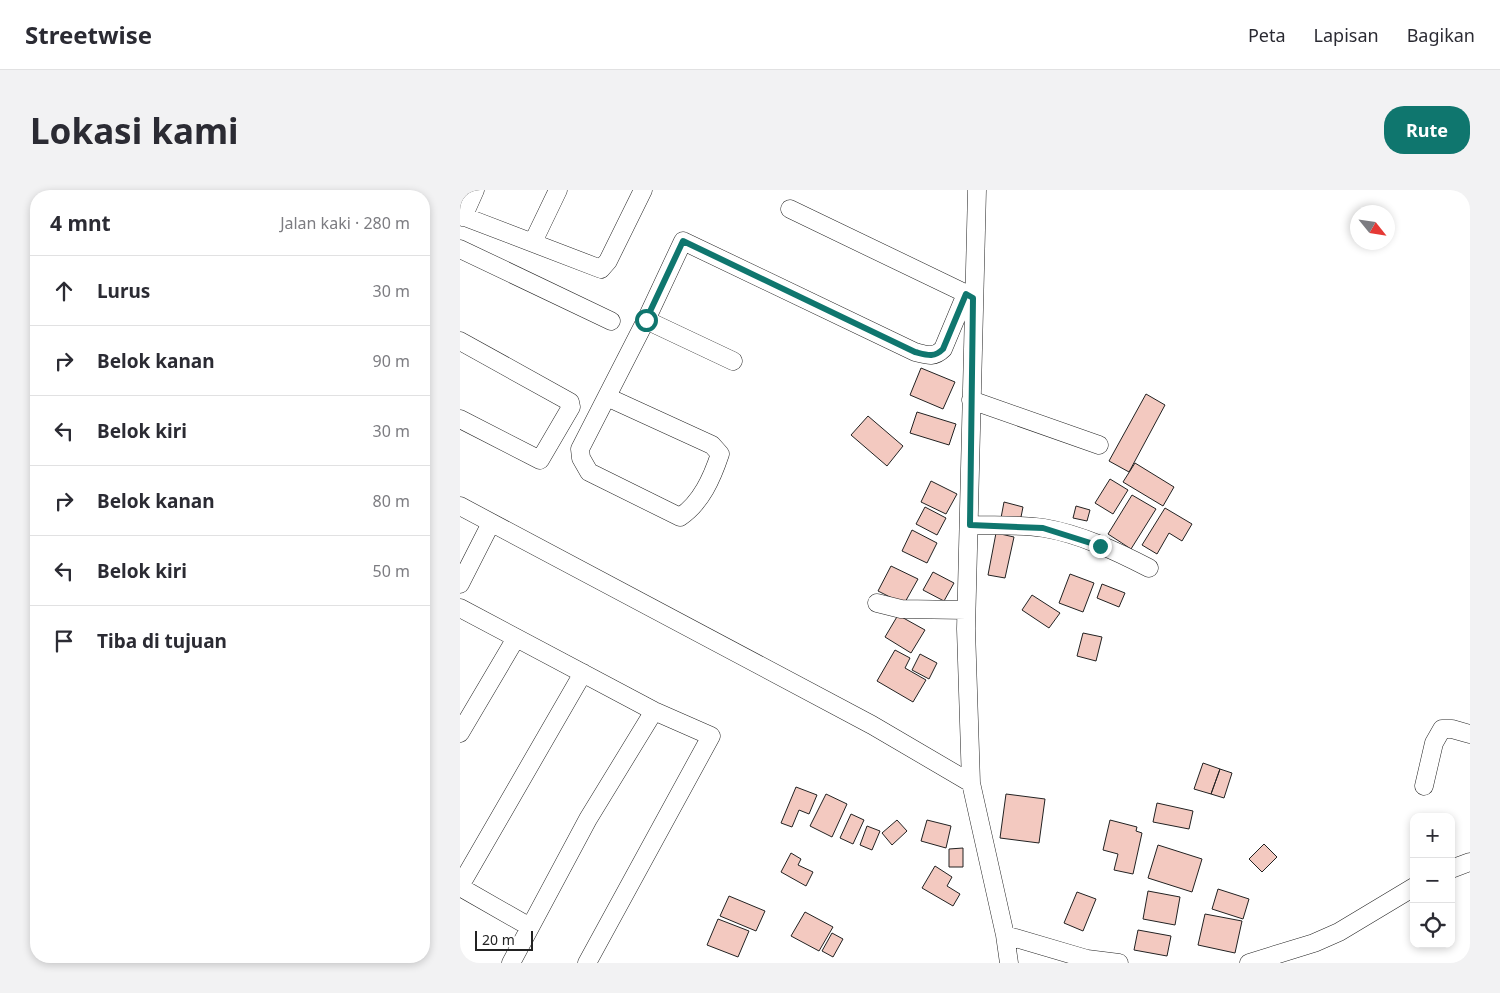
<!DOCTYPE html>
<html lang="id">
<head>
<meta charset="utf-8">
<style>
  body { margin:0; font-family:"Noto Sans",sans-serif; background:#f2f2f3; color:#2b2b33 }
  .controls { position:absolute; right:15px; bottom:15px; display:grid; overflow:hidden; border-radius:10px; box-shadow:0 2px 8px #0003 }
  .controls button { width:45px; height:45px; display:grid; place-items:center; padding:0; border:0; border-bottom:1px solid #e1e1e2; background:#fff; color:#2b2b33; font:25px sans-serif }
  .compass { position:absolute; left:890px; top:15px; width:45px; height:45px; border-radius:50%; background:#fff; box-shadow:0 2px 8px #0003; rotate:120deg }
  .scale { position:absolute; left:15px; bottom:12px; width:58px; box-sizing:border-box; padding-left:5px; border:2px solid #222; border-top:0; font-size:14px; line-height:18px; white-space:nowrap; color:#222; -webkit-text-stroke:4px #fff; paint-order:stroke }
  .stop { position:absolute; width:15px; height:15px; margin:-11px; border:4px solid #0f766e; border-radius:50%; background:#fff }
  .stop.end { background:#0f766e; border-color:#fff; box-shadow:0 1px 5px #0008 }
  .list { margin:0; padding:0; list-style:none }
  h2 { display:flex; justify-content:space-between; align-items:center; height:65px; margin:0; padding:0 20px; font-size:21px }
  h2 small { font-size:16px; font-weight:400; color:#7c7c81 }
  .list li { display:grid; grid-template-columns:32px 1fr auto; gap:15px; align-items:center; box-sizing:border-box; height:70px; padding:0 20px; border-top:1px solid #e1e1e2 }
  .list b { display:block; font-size:19px; white-space:nowrap }
  .list em { font-size:16px; font-style:normal; color:#7c7c81 }
  .icon { flex:none; width:28px; height:28px; fill:none; stroke:currentColor; stroke-width:2; stroke-linecap:round; stroke-linejoin:round }
  .map { position:relative; flex:none; width:1010px; height:773px; overflow:hidden; border-radius:20px }
  header { display:flex; align-items:center; gap:30px; box-sizing:border-box; height:70px; padding:0 25px; background:#fff; border-bottom:1px solid #e1e1e2 }
  header strong { font-size:24px }
  nav { display:flex; gap:28px; margin-inline-start:auto; font-size:18px }
  .intro { display:flex; align-items:center; justify-content:space-between; box-sizing:border-box; height:120px; padding:0 30px }
  h1 { margin:0; font-size:35px }
  .button { padding:12px 22px; border-radius:20px; background:#0f766e; color:#fff; font-size:18px; font-weight:700 }
  main { display:flex; gap:30px; padding:0 30px }
  aside { flex:1; background:#fff; border-radius:20px; box-shadow:0 2px 8px #0003 }
  .map>svg:first-child { display:block }
</style>
</head>
<body>
<header>
<strong>Streetwise</strong>
<nav><a>Peta</a><a>Lapisan</a><a>Bagikan</a></nav>
</header>
<div class="intro"><h1>Lokasi kami</h1><a class="button">Rute</a></div>
<main>
<aside>
<h2>4 mnt<small>Jalan kaki · 280 m</small></h2>
<ul class="list">
<li><svg class="icon" aria-label="ahead" viewBox="0 0 24 24"><path d="M12 20V5M6 11l6-6 6 6"/></svg><div><b>Lurus</b></div><em>30 m</em></li>
<li><svg class="icon" aria-label="right" viewBox="0 0 24 24"><path d="M7 20v-9h11M14 6l5 5-5 5"/></svg><div><b>Belok kanan</b></div><em>90 m</em></li>
<li><svg class="icon" aria-label="left" viewBox="0 0 24 24"><path d="M17 20v-9H6M10 6l-5 5 5 5"/></svg><div><b>Belok kiri</b></div><em>30 m</em></li>
<li><svg class="icon" aria-label="right" viewBox="0 0 24 24"><path d="M7 20v-9h11M14 6l5 5-5 5"/></svg><div><b>Belok kanan</b></div><em>80 m</em></li>
<li><svg class="icon" aria-label="left" viewBox="0 0 24 24"><path d="M17 20v-9H6M10 6l-5 5 5 5"/></svg><div><b>Belok kiri</b></div><em>50 m</em></li>
<li><svg class="icon" aria-label="arrive" viewBox="0 0 24 24"><path d="M6 21V4h12l-3 4 3 4H6"/></svg><div><b>Tiba di tujuan</b></div></li>
</ul>
</aside>
<div class="map">
<svg width="1010" height="773" viewBox="0 0 1010 773">
  <rect width="100%" height="100%" fill="#fff"/>
  <path fill="#f3c9c0" stroke="#222" d="M461,178l34,14 -12,27 -33,-14z
    M686,204l19,11 -36,67 -20,-11z
    M457,222l39,12 -7,21 -39,-12z
    M408,226l35,30 -16,20 -36,-31z
    M675,273l39,24 -11,19 -40,-24z
    M650,289l18,11 -15,24 -18,-11z
    M471,291l26,13 -11,20 -25,-12z
    M672,305l24,14 -25,40 -23,-15z
    M544,312l19,5 -3,15 -19,-4z
    M616,316l14,4 -3,11 -14,-3z
    M465,317l21,11 -9,17 -21,-11z
    M705,318l27,16 -10,17 -13,-8 -12,21 -15,-9z
    M452,340l25,13 -10,20 -25,-12z
    M536,343l18,4 -9,41 -17,-3z
    M431,376l27,13 -14,25 -26,-13z
    M473,382l21,11 -10,18 -21,-11z
    M610,384l24,9 -11,29 -24,-9z
    M642,394l23,9 -6,14 -22,-9z
    M572,405l28,18 -11,15 -27,-18z
    M438,425l27,15 -14,23 -26,-16z
    M623,443l19,4 -6,24 -19,-5z
    M435,460l15,8 -5,10 21,12 -13,22 -36,-21z
    M460,464l17,9 -8,16 -17,-9z
    M743,573l17,6 -9,25 -17,-5z
    M760,579l12,4 -8,25 -13,-4z
    M336,597l21,8 -8,19 -10,-4 -7,17 -11,-4z
    M366,604l21,10 -15,33 -22,-11z
    M546,604l39,5 -6,44 -39,-5z
    M697,613l36,8 -4,18 -36,-7z
    M391,624l13,6 -11,24 -13,-6z
    M437,630l10,11 -15,14 -10,-12z
    M467,630l24,6 -5,22 -25,-7z
    M650,630l27,7 -1,4 6,2 -9,41 -19,-4 4,-16 -15,-4z
    M407,636l13,5 -8,19 -12,-5z
    M804,654l13,13 -15,15 -13,-13z
    M698,655l44,14 -10,33 -44,-14z
    M503,658v19h-14v-18z
    M331,663l10,6 -3,6 15,7 -7,14 -25,-14z
    M475,676l17,11 -5,9 13,8 -7,12 -31,-18z
    M758,699l31,10 -6,20 -31,-10z
    M688,701l32,6 -5,28 -32,-6z
    M617,702l19,7 -13,32 -19,-8z
    M269,706l36,15 -9,20 -36,-15z
    M345,722l28,15 -14,24 -28,-15z
    M745,724l37,7 -7,32 -37,-8z
    M258,729l31,12 -11,26 -31,-12z
    M678,740l33,6 -4,20 -33,-6z
    M372,743l11,6 -10,18 -11,-6z"/>
  <g fill="none" stroke-linecap="round" stroke-linejoin="round">
    <defs>
      <path id="minor" d="M517,0l-11,439 5,154 34,152 4,28
        M330,19l183,88
        M0,25l141,54 7,-8 35,-71
        M3,27l12,-27
        M73,52l25,-52
        M0,59l151,72
        M186,130l87,41
        M0,151l110,61 1,5 -31,53 -80,-41
        M147,207l105,48 8,9c-8,24 -19,49 -40,63l-91,-45 -8,-14 -1,-9 66,-129 37,-79 232,111c12,3 19,6 28,-3l23,-55
        M511,210l128,45
        M0,316l412,219 99,58
        M510,335c24,1 50,-1 74,3 36,6 72,23 105,40
        M0,394l31,-61
        M417,413l24,6 65,1
        M0,418l194,103 57,25 -124,227
        M0,543l56,-95
        M964,596l10,-43 8,-14h10l18,5
        M991,679l19,-7
        M0,696l123,-213
        M0,697l70,40
        M545,745l82,24 32,4
        M51,773l77,-144 66,-108
        M789,773l65,-20 25,-11 75,-45"/>
    </defs>
    <use href="#minor" stroke="#222" stroke-width="19"/>
    <use href="#minor" stroke="#fff" stroke-width="18"/>
  </g>
  <g fill="none" stroke-linecap="round" stroke-linejoin="round">
    <path stroke="#0f766e" stroke-width="6" d="M186,130l37,-79 232,111c12,3 19,6 28,-3l23,-55 7,4 -3,227 73,3 57,18"/>
  </g>
</svg>
<div class="controls">
<button>+</button>
<button>−</button>
<button><svg class="icon" aria-label="locate" viewBox="0 0 24 24"><circle cx="12" cy="12" r="6"/><path d="M12 2v4M12 18v4M2 12h4M18 12h4"/></svg></button>
</div>
<svg class="compass" viewBox="-18 -18 36 36"><path d="M0-13l5 13h-10z" fill="#e53935"/><path d="M0 13l5-13h-10z" fill="#7c7c81"/></svg>
<div class="scale">20 m</div>
<div class="stop" style="left:186px;top:130px"></div>
<div class="stop end" style="left:640px;top:356px"></div>
</div>
</main>
</body>
</html>
